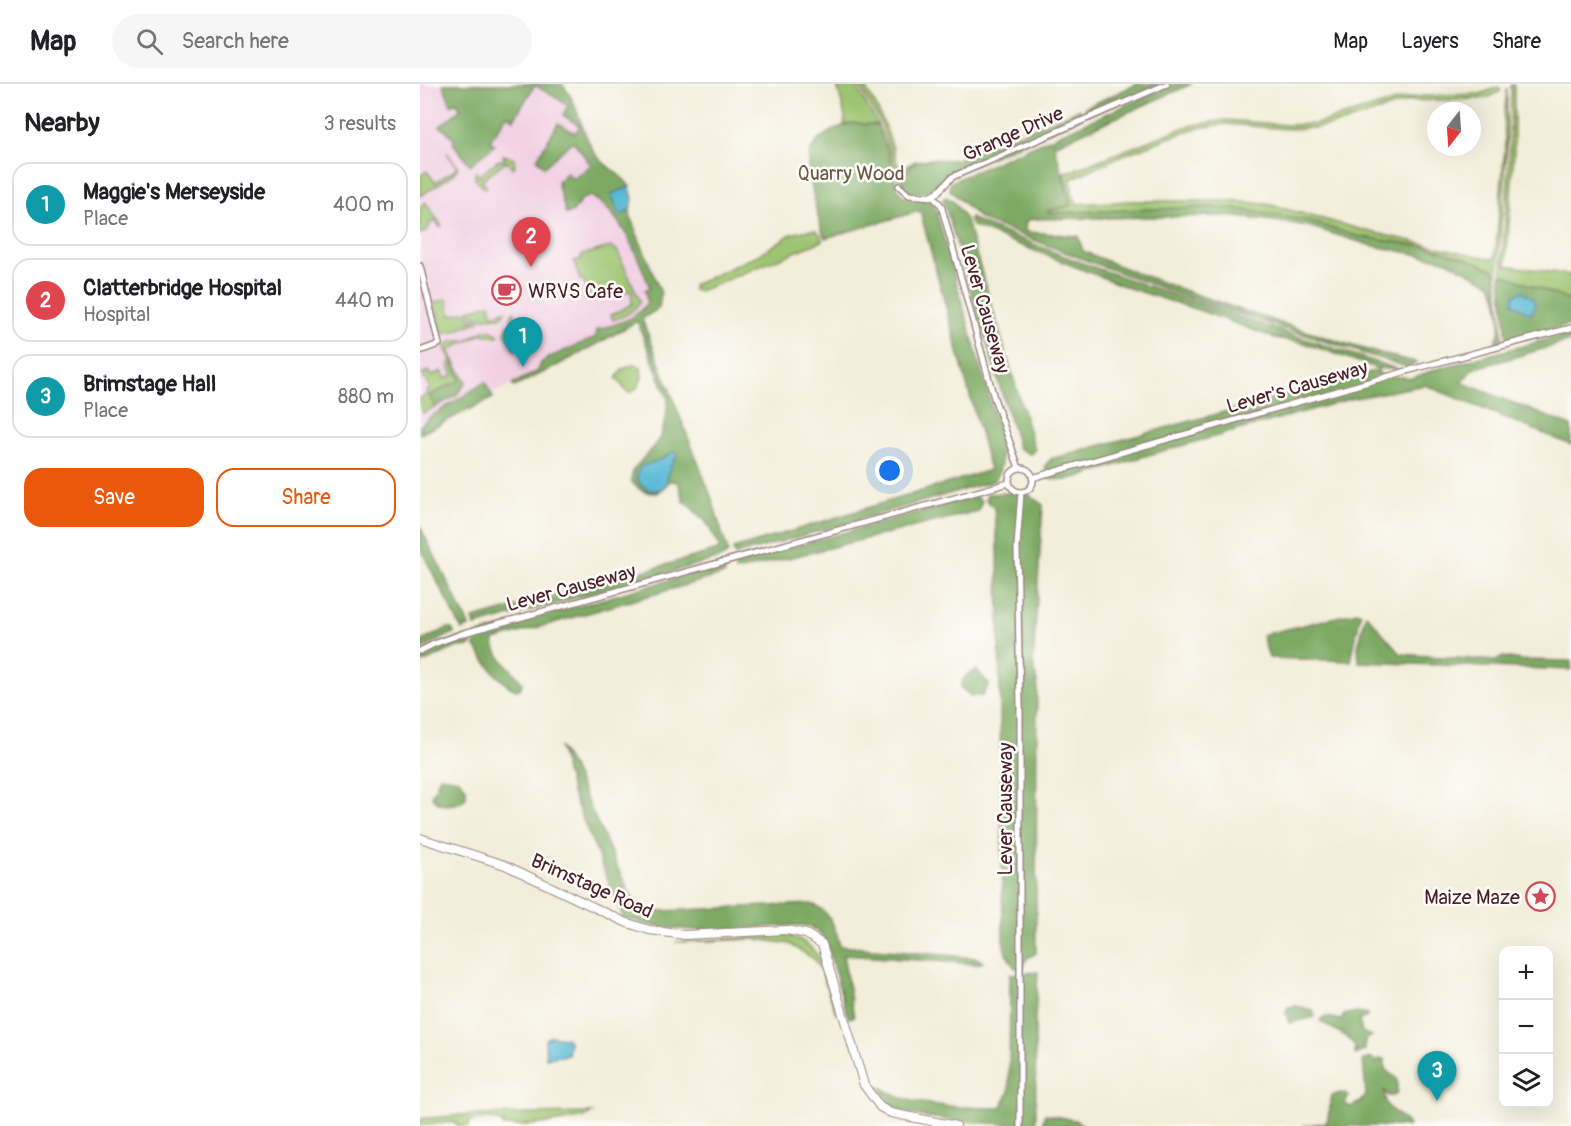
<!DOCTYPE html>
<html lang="en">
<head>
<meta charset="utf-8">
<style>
  body { margin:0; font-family:Pangolin,sans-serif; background:#f6f6f6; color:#202124 }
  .controls { position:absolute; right:18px; bottom:18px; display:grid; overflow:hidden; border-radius:12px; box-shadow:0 6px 24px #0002 }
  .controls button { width:54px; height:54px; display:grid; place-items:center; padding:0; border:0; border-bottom:2px solid #e0e0e0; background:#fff; color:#202124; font:30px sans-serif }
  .compass { position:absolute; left:1007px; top:18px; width:54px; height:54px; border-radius:50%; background:#fff; box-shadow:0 6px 24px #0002; rotate:197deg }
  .you { position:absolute; left:470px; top:387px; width:21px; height:21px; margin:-15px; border:4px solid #fff; border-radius:50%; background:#1a73e8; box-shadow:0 0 0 9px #1a73e833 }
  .badge { display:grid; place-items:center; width:39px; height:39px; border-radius:50%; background:#ea580c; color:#fff; font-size:20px; font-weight:700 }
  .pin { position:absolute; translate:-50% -50px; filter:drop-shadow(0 2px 3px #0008) }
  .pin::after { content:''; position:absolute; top:32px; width:21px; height:18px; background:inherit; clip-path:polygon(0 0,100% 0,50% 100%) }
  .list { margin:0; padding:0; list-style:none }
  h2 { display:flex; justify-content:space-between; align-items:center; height:78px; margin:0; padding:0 24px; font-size:26px }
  h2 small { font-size:20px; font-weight:400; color:#757577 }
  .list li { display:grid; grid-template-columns:39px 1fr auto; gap:18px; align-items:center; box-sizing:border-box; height:84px; margin:0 12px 12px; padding:0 12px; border:2px solid #e0e0e0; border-radius:18px }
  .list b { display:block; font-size:22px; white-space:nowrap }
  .list p { margin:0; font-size:20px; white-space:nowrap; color:#757577 }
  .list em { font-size:20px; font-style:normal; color:#757577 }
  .actions { display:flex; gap:12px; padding:18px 24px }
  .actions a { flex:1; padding:14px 0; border:2px solid #ea580c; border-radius:18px; text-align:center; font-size:21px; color:#ea580c }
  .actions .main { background:#ea580c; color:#fff }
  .icon { flex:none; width:33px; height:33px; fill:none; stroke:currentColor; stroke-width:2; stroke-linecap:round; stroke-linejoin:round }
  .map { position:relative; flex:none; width:1151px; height:1042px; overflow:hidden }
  header { display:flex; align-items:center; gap:36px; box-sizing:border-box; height:84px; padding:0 30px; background:#fff; border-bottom:2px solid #e0e0e0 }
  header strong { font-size:28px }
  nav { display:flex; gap:33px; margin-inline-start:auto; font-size:21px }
  .search { width:420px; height:54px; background:#f6f6f6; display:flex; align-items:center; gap:15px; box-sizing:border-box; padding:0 21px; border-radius:33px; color:#757577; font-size:22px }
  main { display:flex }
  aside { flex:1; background:#fff }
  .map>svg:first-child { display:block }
</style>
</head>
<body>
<header>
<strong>Map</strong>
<div class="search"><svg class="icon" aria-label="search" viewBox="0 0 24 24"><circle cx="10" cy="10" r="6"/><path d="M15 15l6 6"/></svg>Search here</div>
<nav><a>Map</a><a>Layers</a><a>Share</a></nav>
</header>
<main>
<aside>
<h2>Nearby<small>3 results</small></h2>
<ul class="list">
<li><span class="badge" style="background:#0f9aa8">1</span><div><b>Maggie's Merseyside</b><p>Place</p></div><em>400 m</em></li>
<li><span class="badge" style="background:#e0444e">2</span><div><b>Clatterbridge Hospital</b><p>Hospital</p></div><em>440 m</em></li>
<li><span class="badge" style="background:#0f9aa8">3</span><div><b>Brimstage Hall</b><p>Place</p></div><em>880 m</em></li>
</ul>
<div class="actions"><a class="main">Save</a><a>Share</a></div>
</aside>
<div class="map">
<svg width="1151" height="1042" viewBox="0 0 1151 1042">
  <rect width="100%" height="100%" fill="#fdfcf7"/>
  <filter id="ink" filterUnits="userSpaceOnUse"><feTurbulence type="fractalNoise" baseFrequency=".0167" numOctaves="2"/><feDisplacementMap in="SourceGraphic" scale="12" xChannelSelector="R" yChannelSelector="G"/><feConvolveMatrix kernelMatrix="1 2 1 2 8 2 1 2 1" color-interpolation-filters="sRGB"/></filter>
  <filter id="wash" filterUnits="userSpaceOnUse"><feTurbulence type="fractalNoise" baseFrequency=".008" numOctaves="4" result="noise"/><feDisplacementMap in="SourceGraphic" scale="24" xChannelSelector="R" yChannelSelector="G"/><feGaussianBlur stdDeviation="1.35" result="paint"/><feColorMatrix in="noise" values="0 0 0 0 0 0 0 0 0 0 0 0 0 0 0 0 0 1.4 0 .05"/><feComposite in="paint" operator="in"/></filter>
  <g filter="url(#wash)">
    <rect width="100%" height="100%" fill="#f3eeda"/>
    <path fill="#f1d0e3" d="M0,0h137l15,11 78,193 -5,2 2,12 -3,6 -20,14 -27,8 -1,7 -48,21 -10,9v3l-47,24 -6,-12 -58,37 -7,7z"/>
    <path fill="#9cc571" stroke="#73724e" stroke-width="1.5" d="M417,0h18l23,41 -23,-2 -11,1 1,-7z
      M438,0h5c17,26 27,50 34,80l7,3 12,-6c-9,6 -13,17 -13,27l-6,-14 -16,-50z
      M1091,0h3v69l-8,112 65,10v26l-66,-26 -4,1 9,-124z
      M1078,3l3,4 -12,6 -11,2 -69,2 -67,22 -27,5 -27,1 -62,-5 -33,5 -70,26 -52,24 1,13 5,12 51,-3h102l37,3 100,27 125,28 3,-3 10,-109 -1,-31 3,-28v60l-10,128 -4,-7 -27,-11 -37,-11 -72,-11 -48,-15 -64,-11 -35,-3 -163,6 1,-2 20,-4 3,-6 -8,-29 11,-2 113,-44 39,-6 62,5 27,-1 88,-25 21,-3 56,-2z
      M27,69l11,14 -4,7 -34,22v-20l7,-5 8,11 20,-12 1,-5z
      M83,71l11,3 1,8 -3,2 -6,-7 -24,19 5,7 -4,1 -8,-10v-4l1,-2 3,4 18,-15 7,-2z
      M5,118l17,24 -2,1 -5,-7 -5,4 -3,7 -7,3v-28z
      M389,146h7l5,5 1,6 -122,50 -7,-1v-5l67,-31 31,-20z
      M190,163l7,3 23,51c-5,11 -17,16 -27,19l-2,-5 21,-11 -1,-13 -17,2 -1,-2 -3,1v2l-24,6 -1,-5 3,-1 -4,-14h-4l-6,-19 8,-2 -1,-4z
      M27,215l4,16 16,-4 4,8 8,2c-10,3 -26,13 -35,13l-4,-6 -4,-12 2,-1 -1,-4h-2l-2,-8z
      M70,220l3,11 12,-4 -3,6c-11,-1 -28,7 -33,-7z
      M94,227l9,28 -8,11 -10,-17 3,-8 2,2 3,-4 -2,-7z
      M66,246l6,1 7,4 -3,2 -14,-3 -33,16 6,13 -2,2 8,15 -32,15 6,12 -12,6 -3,-5v-10l8,-4 -2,-3 4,-2 -8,-15 6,-3 3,5 10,-5 4,8 8,-4 -5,-11 6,-3 -3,-1 -7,-14 9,-5h13z
      M214,280l7,3 1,11 -6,11 -6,4 -4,-2 -10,-13 7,-9z
      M365,851c41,7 43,48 52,81l-16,-45 -7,-12 -24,-15 -35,-5 -80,3z
      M172,1029l-6,4c-27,5 -55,9 -83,9l1,-2c-11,-7 -23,-5 -35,-2v4h-9l-7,-4 -33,4v-7l42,-4z"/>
    <path fill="#7daa63" stroke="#646447" stroke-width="1.5" d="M23,0h119c18,21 18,50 34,71 10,13 26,19 34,32l-18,7 8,21 10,-5 1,9 30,74 -2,15 -17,11 69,177 17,56 -4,5 -249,69 -2,-7 245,-69 2,-3 -14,-25 -22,-21 -6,-19 -8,-1 -12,12c-13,0 -19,-2 -27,-12l2,-11 27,-31 6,-22 2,-18 -31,-78c-40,24 -81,46 -123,66l-2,-3 26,-13 3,-8 7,-5 48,-21 1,-7c18,-6 41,-10 50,-28l-2,-12 5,-2c-12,-31 -29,-77 -60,-92l-8,3 -9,13 -7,2 -9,-32 10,-9 6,6 18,-14 -18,-24 -29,26 -7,-8 21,-36 17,10 5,-7 -17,-11 5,-10 -33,-20 -21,34 -7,-4 -17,26 5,4 -25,20 -17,-22 2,-2 -11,-13 -1,1 -3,-3 21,-17 -5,-7 -5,3z
      M717,0h23l-72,31 -3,-2 -1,-5z
      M754,0h18l-138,61 17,60 -23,6v2l162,-6 35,3 64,11 48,15 72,11 37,11 27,11 4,7 6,66 -7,2v-5c9,-9 2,-47 -6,-56l-45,-23 -76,-15 -61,-19 -42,-6 -43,-4 -190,3 -7,2 -1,10 3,1 50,4 5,15c65,28 131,50 198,72 44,14 90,30 136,39l-10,5 -207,-65 -117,-43 -103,-40 -30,-29v-6l3,-3z
      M660,25l2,8 -133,59 -20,16 -18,1 -8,-5v-8l6,-12 7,-7 15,-2 24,1z
      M435,39l23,2c4,12 10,25 13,37 8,31 3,40 42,38l65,229c2,19 8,36 -4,52l-259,74 -2,-6 257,-79 -70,-259 -95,27c-7,-15 -9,-29 -12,-45 -5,-28 -11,-45 17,-61 8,-5 15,-8 25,-9z
      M526,113l8,5 12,18 69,230 -5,4 -12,-6 -3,-11 -72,-238z
      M550,133l8,5 104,41 117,41 201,66 -24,-2 -72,-25 -29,-5 -74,-27 -72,-23 -157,-62 -3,-7z
      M1085,191l66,26v24l-64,16 -6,-63v-2z
      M1151,249v8l-98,28 -12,13 110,44v19l-146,-60 -75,14 -205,57 -59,19 -21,5 -17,-1 -3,-13 6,-7 327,-89 2,5 32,3 24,-9z
      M35,279l11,19 -10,14 -21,11 -6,-11 31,-16 -7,-16z
      M65,298l8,16 -73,36v-8l7,-7z
      M591,409l17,1 15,11 -10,157 4,20 -1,271 -10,6 -3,10 -8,-1 -9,-14 -3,-14 -5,-389 -4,-44 -8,-7 1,-6z
      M556,412l6,5 -4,10 -242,60 -1,-7 3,-2z
      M0,442l47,95 2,6 -7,3 -42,-82z
      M299,482h4l2,8 -231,66c0,18 20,29 28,43l-2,6 -4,1 -6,-3 -14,-12 -21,-28v-12z
      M937,528l4,1 -10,48 -82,-3 -7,-23z
      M946,530l35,40 95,7 7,-4 18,3 50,1v9l-212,-8 -1,-15z
      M27,544l5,1 2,4 -34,16v-7z
      M50,552l1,10 -14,1 -37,17v-10l9,-6 23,-8z
      M557,586l12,14 -7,12h-11l-10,-8c0,-10 7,-15 16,-18z
      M139,663l13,20 56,123 7,12 9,6 17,3 149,-7c19,3 26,26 30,42l137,12 6,4 -6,2 -134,-9 11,62 -6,1 -22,-77c-7,-10 -12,-13 -24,-16 -60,2 -122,14 -179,-8l-51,-124z
      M20,692l19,3 7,9v10c-9,8 -29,11 -34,-2z
      M618,888l-3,47 1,105c-22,2 -120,-4 -140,-15 -7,-3 -12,-15 -16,-22 7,3 14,8 21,11 29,9 70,10 100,10l8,-16 1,-118z
      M876,922l17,4 2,7 -26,6 -3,-9 2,-7z
      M931,929l16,1v3l-8,3 3,12 10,4 -7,4v10l-10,5v-9l-8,-9 -27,-16 2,-3 5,-1 14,3 3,-5z
      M952,974l4,5 3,-4h6v10l12,10v13l-3,4h-6l-4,-6c1,5 0,11 3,15 5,7 16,12 22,21h-106l24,-4 5,-27 13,-2 4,3 -4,8 6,3 9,-5 6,-7 -3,-35z
      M625,1030l30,6 9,6h-42z"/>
    <path fill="#56b9d5" stroke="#506c80" stroke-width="1.5" d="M210,103l3,12 -3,11 -10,6 -9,-22z
      M1102,207l12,8 1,7 -4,8 -18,-10 1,-9z
      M253,368h3l1,3c-2,4 -5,8 -7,13 -5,11 0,24 -19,22 -8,-1 -12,-6 -14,-13l3,-10 22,-8z
      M131,952l15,2 4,4 -2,13 -22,3 -1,-19z"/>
  </g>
  <g filter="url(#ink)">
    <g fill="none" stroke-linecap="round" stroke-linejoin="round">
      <defs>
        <path id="street" d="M479,102l10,9 24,2 8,8 53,193 25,70
          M510,112l7,-3 15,-16 215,-93
          M0,182l19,78 -19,7
          M589 396a12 12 0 1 1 24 0a12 12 0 1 1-24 0Z
          M612,394l389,-111 150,-39
          M0,567l14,-7 30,-11 545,-150
          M600,1042v-421l-3,-158 4,-55"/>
        <path id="primary" d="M0,754l85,27 120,57 24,8 35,5 103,-5 19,4 16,10 42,141 16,22 11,6 65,13"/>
      </defs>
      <use href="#street" stroke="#9e8682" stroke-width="8"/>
      <use href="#primary" stroke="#9e8682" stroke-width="10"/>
      <use href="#street" stroke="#fff" stroke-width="5"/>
      <use href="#primary" stroke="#fff" stroke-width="8"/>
    </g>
  </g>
  <defs>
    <symbol id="cafe-ring" viewBox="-11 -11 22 22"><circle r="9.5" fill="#fdfcf7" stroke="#d1495b" stroke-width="1.5"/><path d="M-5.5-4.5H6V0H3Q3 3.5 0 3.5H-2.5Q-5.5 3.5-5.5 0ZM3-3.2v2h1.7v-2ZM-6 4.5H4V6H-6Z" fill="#d1495b"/></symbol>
    <symbol id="sight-ring" viewBox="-11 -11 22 22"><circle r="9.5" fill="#fdfcf7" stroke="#d1495b" stroke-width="1.5"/><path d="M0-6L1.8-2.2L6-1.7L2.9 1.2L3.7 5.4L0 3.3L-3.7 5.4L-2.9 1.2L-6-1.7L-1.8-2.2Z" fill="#d1495b"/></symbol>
  </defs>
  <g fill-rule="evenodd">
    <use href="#cafe-ring" x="70" y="190" width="33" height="33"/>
    <use href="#sight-ring" x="1104" y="796" width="33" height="33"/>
  </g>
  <g text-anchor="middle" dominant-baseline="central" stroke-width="5" stroke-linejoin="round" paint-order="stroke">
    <g font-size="20" fill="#4a1f2b" stroke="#fdfcf7">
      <text transform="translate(593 50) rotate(-24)">Grange Drive</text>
      <text transform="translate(565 225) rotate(74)">Lever Causeway</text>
      <text transform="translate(877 303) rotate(-16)">Lever's Causeway</text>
      <text transform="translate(151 504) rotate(-15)">Lever Causeway</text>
      <text transform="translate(585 725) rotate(-90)">Lever Causeway</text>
      <text transform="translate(172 802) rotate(24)">Brimstage Road</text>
    </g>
    <g font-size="20" fill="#675944" stroke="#fdfcf7">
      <text x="431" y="89">Quarry Wood</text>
    </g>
    <g font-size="20" fill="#4a1f2b" stroke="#fdfcf7" text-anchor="start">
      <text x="108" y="207">WRVS Cafe</text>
      <text x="1100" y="813" text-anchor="end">Maize Maze</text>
    </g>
  </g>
</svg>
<div class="controls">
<button>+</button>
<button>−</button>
<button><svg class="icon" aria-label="layers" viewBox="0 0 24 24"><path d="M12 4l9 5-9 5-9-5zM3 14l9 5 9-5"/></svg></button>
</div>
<svg class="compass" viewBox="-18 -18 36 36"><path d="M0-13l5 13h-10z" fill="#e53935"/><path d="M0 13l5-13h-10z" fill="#757577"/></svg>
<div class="you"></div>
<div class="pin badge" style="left:103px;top:283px;background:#0f9aa8">1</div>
<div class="pin badge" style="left:111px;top:183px;background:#e0444e">2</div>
<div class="pin badge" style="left:1017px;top:1017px;background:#0f9aa8">3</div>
</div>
</main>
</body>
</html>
